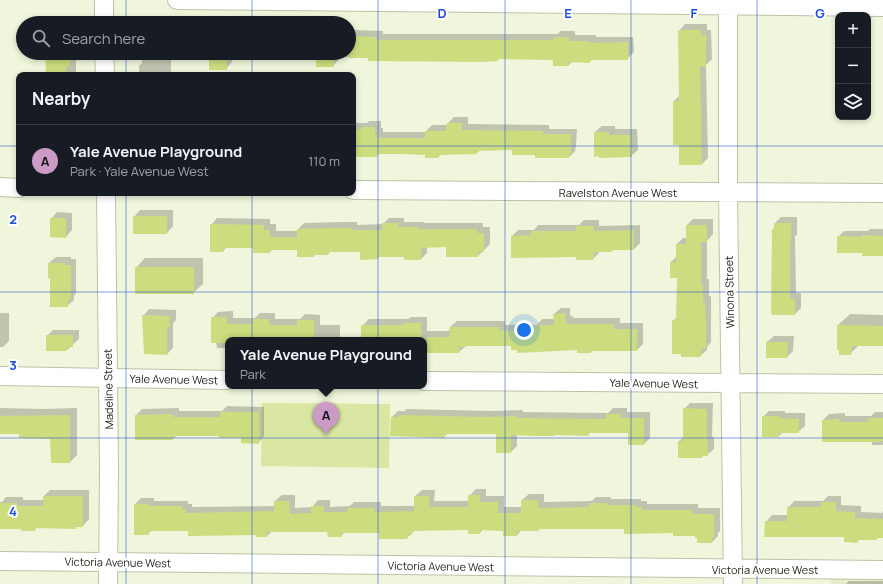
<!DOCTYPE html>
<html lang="en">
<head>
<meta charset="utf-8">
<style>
  body { margin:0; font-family:Manrope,sans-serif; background:#20242c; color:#f1f3f6 }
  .controls { position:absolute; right:12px; top:12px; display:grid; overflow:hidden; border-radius:8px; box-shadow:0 2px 6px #0003 }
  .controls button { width:36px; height:36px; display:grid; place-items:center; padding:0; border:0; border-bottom:1px solid #363941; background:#171b24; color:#f1f3f6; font:20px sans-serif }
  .you { position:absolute; left:524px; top:330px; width:14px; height:14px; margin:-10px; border:3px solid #fff; border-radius:50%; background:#1a73e8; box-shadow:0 0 0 6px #1a73e833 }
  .badge { display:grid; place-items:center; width:26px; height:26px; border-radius:50%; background:#cb9ac6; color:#111; font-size:13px; font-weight:700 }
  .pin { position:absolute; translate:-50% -33px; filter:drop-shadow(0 1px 2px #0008) }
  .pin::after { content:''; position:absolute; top:21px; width:14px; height:12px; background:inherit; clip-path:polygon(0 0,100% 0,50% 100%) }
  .popup { position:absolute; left:225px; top:337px; width:202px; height:52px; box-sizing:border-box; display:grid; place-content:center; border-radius:8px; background:#171b24; filter:drop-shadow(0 1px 3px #0005); font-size:13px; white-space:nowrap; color:#9ea1a6 }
  .popup b { font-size:15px; color:#f1f3f6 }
  .popup::after { content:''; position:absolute; left:50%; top:100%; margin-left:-8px; border:8px solid transparent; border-top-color:#171b24 }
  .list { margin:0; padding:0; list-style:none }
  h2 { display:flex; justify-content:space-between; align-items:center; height:52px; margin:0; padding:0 16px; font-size:17px }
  h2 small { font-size:13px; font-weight:400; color:#9ea1a6 }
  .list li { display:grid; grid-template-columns:26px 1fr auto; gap:12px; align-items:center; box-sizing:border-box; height:72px; padding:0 16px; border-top:1px solid #363941 }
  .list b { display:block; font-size:15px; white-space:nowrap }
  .list p { margin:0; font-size:13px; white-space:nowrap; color:#9ea1a6 }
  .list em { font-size:13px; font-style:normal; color:#9ea1a6 }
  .icon { flex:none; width:22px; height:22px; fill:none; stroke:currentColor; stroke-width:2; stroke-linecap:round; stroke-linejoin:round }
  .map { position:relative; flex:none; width:883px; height:584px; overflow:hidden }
  .search { position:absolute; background:#171b24; box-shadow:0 2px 6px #0003; left:16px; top:16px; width:340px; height:44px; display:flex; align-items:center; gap:10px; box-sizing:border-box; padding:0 14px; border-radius:22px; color:#9ea1a6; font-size:15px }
  .panel { position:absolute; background:#171b24; box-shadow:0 2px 6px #0003; left:16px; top:72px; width:340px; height:124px; border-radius:8px }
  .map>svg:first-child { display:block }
</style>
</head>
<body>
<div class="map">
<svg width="883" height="584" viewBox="0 0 883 584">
  <rect width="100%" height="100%" fill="#f0f6db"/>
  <path fill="#e5edcb" d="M883,574v10h-52v-9z"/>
  <path fill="#d9e7a3" d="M262,403l128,1 -1,64 -128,-2z"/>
  <path fill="#0003" d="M56,16h17v7h-23z
    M148,22h16v1h-17z
    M685,24h22v6h4l1,29 -6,6 2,93 -6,6h-22v-20l-6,-43 6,-6 -1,-64z
    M354,30l29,1v3h175l2,-3h15v4h21v2h37l1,15 -7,7h-35l-2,3 -17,-1 -4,4 -15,-6 -55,-1 -1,2 -159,-3v2l-6,7 -16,-7 -23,1v-6h-62v8l-6,7 -16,-16h139v-20h2z
    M46,53h30v22h-30z
    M142,53h22l1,6h6v16h-32v-9l3,-3z
    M454,117h14v7l81,1v4h28l-1,17 -1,5 -6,6 -33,-3 -23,-5 -33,1 -3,3 -35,1 -4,3 -12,-3 -47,-1 -2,3h-24v-33h14l2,-2h12v7h2v4h42l7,-7h16v-2z
    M602,126h13v3h22l1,21 -7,6 -36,-24z
    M140,210h33v16l-6,7 -33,-16z
    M57,212l15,1v17l-6,7 -15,-18z
    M781,217h16v18l-2,1 1,57h5v15l-6,6h-22v-85l2,-2v-4z
    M217,218l53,1v5h6v7h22v-2l6,-6 35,-1h18v3l26,-1 6,-6h15v4h20v1h59v4h7v17l-12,12 -31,-10h-20v7l-6,6 -16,-3h-25l-2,2 -17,-7h-30l-3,3h-12l-2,2 -16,-7h-25l-3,3 -16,-5h-27l-4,4 -12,-26z
    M693,219h20v15l-6,7v38h2v17h2v46l-4,5v3l-7,6 -27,-35 4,-4 1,-40 -7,-15 6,-6v-12l6,-6h4v-13z
    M584,220h15v6l41,-1v18l-6,6h-19l-3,2h-13v2l-6,6h-16v-3l-65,-20 6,-6h16l4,-5h41z
    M870,229h13v26l-20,-3 -25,-15 6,-6h24z
    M56,257h15v2h5v34l-2,3v4l-7,6 -18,-43z
    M145,258h58v26l-10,9 -57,-25z
    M561,308h9v8h3v2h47v5h23v21l-6,6h-45l-1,2 -13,-3h-60l-6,-4h-45l-8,7 -35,-4v-8h-62v-14l7,-7h39l3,-2h16v14h23v-4l7,-6h48v4h32l5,-6h12v-5z
    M149,309l27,1v10l-3,3v25l-6,6 -24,-38z
    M233,311v7h22l5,-5h15v6h25l5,-5 15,1v10h20v15h-112v8h-11l-5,-30 6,-6z
    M0,313h9v28l-6,6h-3z
    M850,314l33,1v30h-24l-9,9 -12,-29z
    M53,330h26v9l-12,11 -20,-14z
    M774,336h20l-1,15 -6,6 -20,-15z
    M690,403h23l-1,34h2v12l-7,6h-3l-2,2 -23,-16 5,-4v-28z
    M227,406l37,1v29l-6,7 -16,-6 -22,-2h-43l-4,4h-37v-24l6,-6 37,-1v3h43z
    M0,408l42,1 35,-1v47l-7,7 -19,-24 -31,-5h-20z
    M613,408h14v4h23v26l-6,6h-15v-12h-38l-3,3 -71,-1v12l-6,6 -14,-19h-49l-4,4 -52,-20 6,-6h7l1,-2 85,2 32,-1v2l85,1z
    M769,411h16v2h20v13l-7,6h-15l-4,4 -16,-19z
    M875,412h8v33h-11v-4l-49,-21 6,-6 16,-1v3h26z
    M476,489h10v7h18v11h18v-7l7,-6h15v8l48,-1 4,-4h15v2h30v2h6v3h51v4h22v23l-2,2v3l-6,6 -16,-7 -71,-7h-85l-2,2h-16l-5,5h-13v-5l-21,-1 -3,4 -11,-4 -54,1 -8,8 -27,-6h-35l-4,4 -13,-5h-56l-5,5 -78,-6h-37l-4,4h-13v-30l6,-6h13v3h34v3h4v3l83,-1v-5l7,-6h13v13l17,-1 6,-7h12v7l20,-1 4,-4h27v4h34v-10l7,-6h13l-1,11h35v-5z
    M50,490h39v29l-6,7 -45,1 -4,3 -34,-5v-23h2l4,-5h17v3h21v-4z
    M828,496h13v9l20,1v6l21,1 1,-2v26h-4l-3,2h-16l-3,3 -12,-6 -79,-14 6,-7h16v-7l6,-7h29z
    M849,581h34v3h-37z"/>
  <path fill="#cbdd7e" d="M678,30h23v5h5v32h-6l2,98h-23v-20h-6v-44h6z
    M349,36l28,1v3h176v-3h16v4h21v2l38,-1v18h-38v3l-21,-1v4h-16v-6l-55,-1v2l-17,1 -113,-1v-3h-19z
    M45,53h25v13h-4l1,9h-21z
    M209,53h17l1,17h-18z
    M316,53h17l1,14h-18z
    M447,123h15v7l81,1v3h28v20h-2v4h-34v-3h-23v-5l-35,1v3l-38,1v3h-14v-3l-22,-1h-26v3h-24v-28h9v-2h13v7h2v4h48v-7h21z
    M594,132h15v3h22l1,22 -33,1v-2l-5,1z
    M133,216h34v18h-34z
    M50,218h16v20l-16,-1z
    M382,223h16v4h20v2h59v4h7v19l-5,-1 -1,6h-32v-10l-25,1v12h-17v-3h-26v2l-18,1v-8h-32v3h-14v2h-17v-7h-27v3h-17v-5h-29l-1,4h-13v-28l54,1v5h6v7h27v-8l35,-1h19v2h31z
    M774,223h17v19h-1v57h5v16h-23l-1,-3 1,-83h2z
    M686,225h21v17h-6v43h2v17h2l1,20v27h-5v8h-20v-3h-9v-34h4l1,-42h-7v-16h6v-18h10z
    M576,226h18v5l40,-1v20h-22v2h-18l-1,8h-17v-3l-65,1v-22l20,-1v-4h45z
    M862,235l21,1v20h-21v-3h-25v-17l25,1z
    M48,263h17v2h6v35h-3v7h-18v-29h-2z
    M135,267h59v27h-59z
    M565,313v8h2v3h47v5h23v22h-46v2h-14v-3l-60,3v-3h-6v-4h-45v1h-7v6h-32v-16h23l-1,-10h50v4l33,-1v-1h3v-4h19l-1,-11z
    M142,315l28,1v11h-3v28l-23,-1z
    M211,317h16v7h25v-5h17v6h28v-5h17v20h-87v3h-16z
    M403,323h18v17h-60v-15h42z
    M837,325l46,1v20h-31l-1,9h-12v-5h-2z
    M46,335h27v12h-6v4h-21z
    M766,342h22l-1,16h-21z
    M683,408l24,1v34h1v13h-6v2h-24v-17h5z
    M220,412h39v32l-18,-1v-5h-22v-2h-46v4h-38v-25l38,-1v3h47z
    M606,414h15v4h23v27h-16v-12h-40v3l-33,-1v1h-19l-25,-1v18h-15v-19h-51v4l-55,-2 1,-19h8v-2l85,2 33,-1v2l89,1z
    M70,415v48h-19l-1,-24 -31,-1v-4h-19v-18z
    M762,416h17v2l20,1v14h-20v4h-17z
    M868,418h15v23h-5v1h-56v-22l17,-1v3h28z
    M468,495h12v7h18v11h23v-13h17v8l51,-1v-4h17v2h29v2h7v3h50v4h22v24h-2v5h-15v-5h-2v-2h-22v-3l-49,1v-5h-85v2h-22v5h-14v-5l-23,-1v4h-12v-4l-56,1v4h-5v4h-28v-6h-38l1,4h-14l-1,-5h-60v5h-11v-2l-68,1v-5h-39v4h-15v-31h14v2h34v4h4v3l88,-2v-10h15l1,13 21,-1v-7h13v6h23v-4h28v4l39,-1v-15h15v11h39z
    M43,496h40v31h-7v2l-41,-1v3h-14v-2h-21v-26h17l1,3h25z
    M821,502h15v9l19,1v6l28,1v19h-6v2h-19l-1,3 -13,-1v-5h-80l1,-16h22v-14h34z"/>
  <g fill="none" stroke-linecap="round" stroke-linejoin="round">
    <defs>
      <path id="minor" d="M104,0v23
        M177,0l706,7
        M728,0v192l5,392
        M104,53l1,22
        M0,187l19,1
        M353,190l530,3
        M106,193l3,276 -1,115
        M0,376l228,4
        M424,381l459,3
        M0,561l883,9"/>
    </defs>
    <use href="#minor" stroke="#bcc2a8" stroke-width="20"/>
    <use href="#minor" stroke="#fff" stroke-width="18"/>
  </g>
  <path fill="none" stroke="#1d4ed8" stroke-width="1" stroke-opacity="0.55" d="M126,0v23M252,0v23M378,0v584M505,0v584M631,0v584M757,0v584M126,53v22M252,53v22M0,146h19M353,146h530M126,193v391M252,193v391M0,292h883M0,438h883"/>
  <g text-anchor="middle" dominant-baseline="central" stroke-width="4" stroke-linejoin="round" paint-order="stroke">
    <g font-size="11" fill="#24261c" stroke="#fff">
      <text x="618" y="192">Ravelston Avenue West</text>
      <text transform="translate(729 292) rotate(-91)">Winona Street</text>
      <text transform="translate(174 379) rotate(1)">Yale Avenue West</text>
      <text transform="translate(654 383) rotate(1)">Yale Avenue West</text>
      <text transform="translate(108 389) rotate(-91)">Madeline Street</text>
      <text transform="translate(118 562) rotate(1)">Victoria Avenue West</text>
      <text transform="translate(441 566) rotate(1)">Victoria Avenue West</text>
      <text x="765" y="569">Victoria Avenue West</text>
    </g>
  </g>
  <g font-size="13" text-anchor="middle" font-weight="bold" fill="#1d4ed8" stroke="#fff" stroke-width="4" stroke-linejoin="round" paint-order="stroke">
    <text x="442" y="18">D</text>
    <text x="568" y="18">E</text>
    <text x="694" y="18">F</text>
    <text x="820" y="18">G</text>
    <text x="13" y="224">2</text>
    <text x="13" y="370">3</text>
    <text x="13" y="516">4</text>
  </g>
</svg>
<div class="controls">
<button>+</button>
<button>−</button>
<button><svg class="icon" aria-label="layers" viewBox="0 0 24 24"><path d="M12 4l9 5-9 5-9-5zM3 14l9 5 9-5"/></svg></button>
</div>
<div class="you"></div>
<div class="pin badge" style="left:326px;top:435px">A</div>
<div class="popup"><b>Yale Avenue Playground</b>Park</div>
<div class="search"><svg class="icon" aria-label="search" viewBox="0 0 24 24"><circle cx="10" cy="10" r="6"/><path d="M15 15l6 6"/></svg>Search here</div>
<section class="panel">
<h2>Nearby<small></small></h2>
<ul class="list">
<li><span class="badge">A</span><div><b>Yale Avenue Playground</b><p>Park · Yale Avenue West</p></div><em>110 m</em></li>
</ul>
</section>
</div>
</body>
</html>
